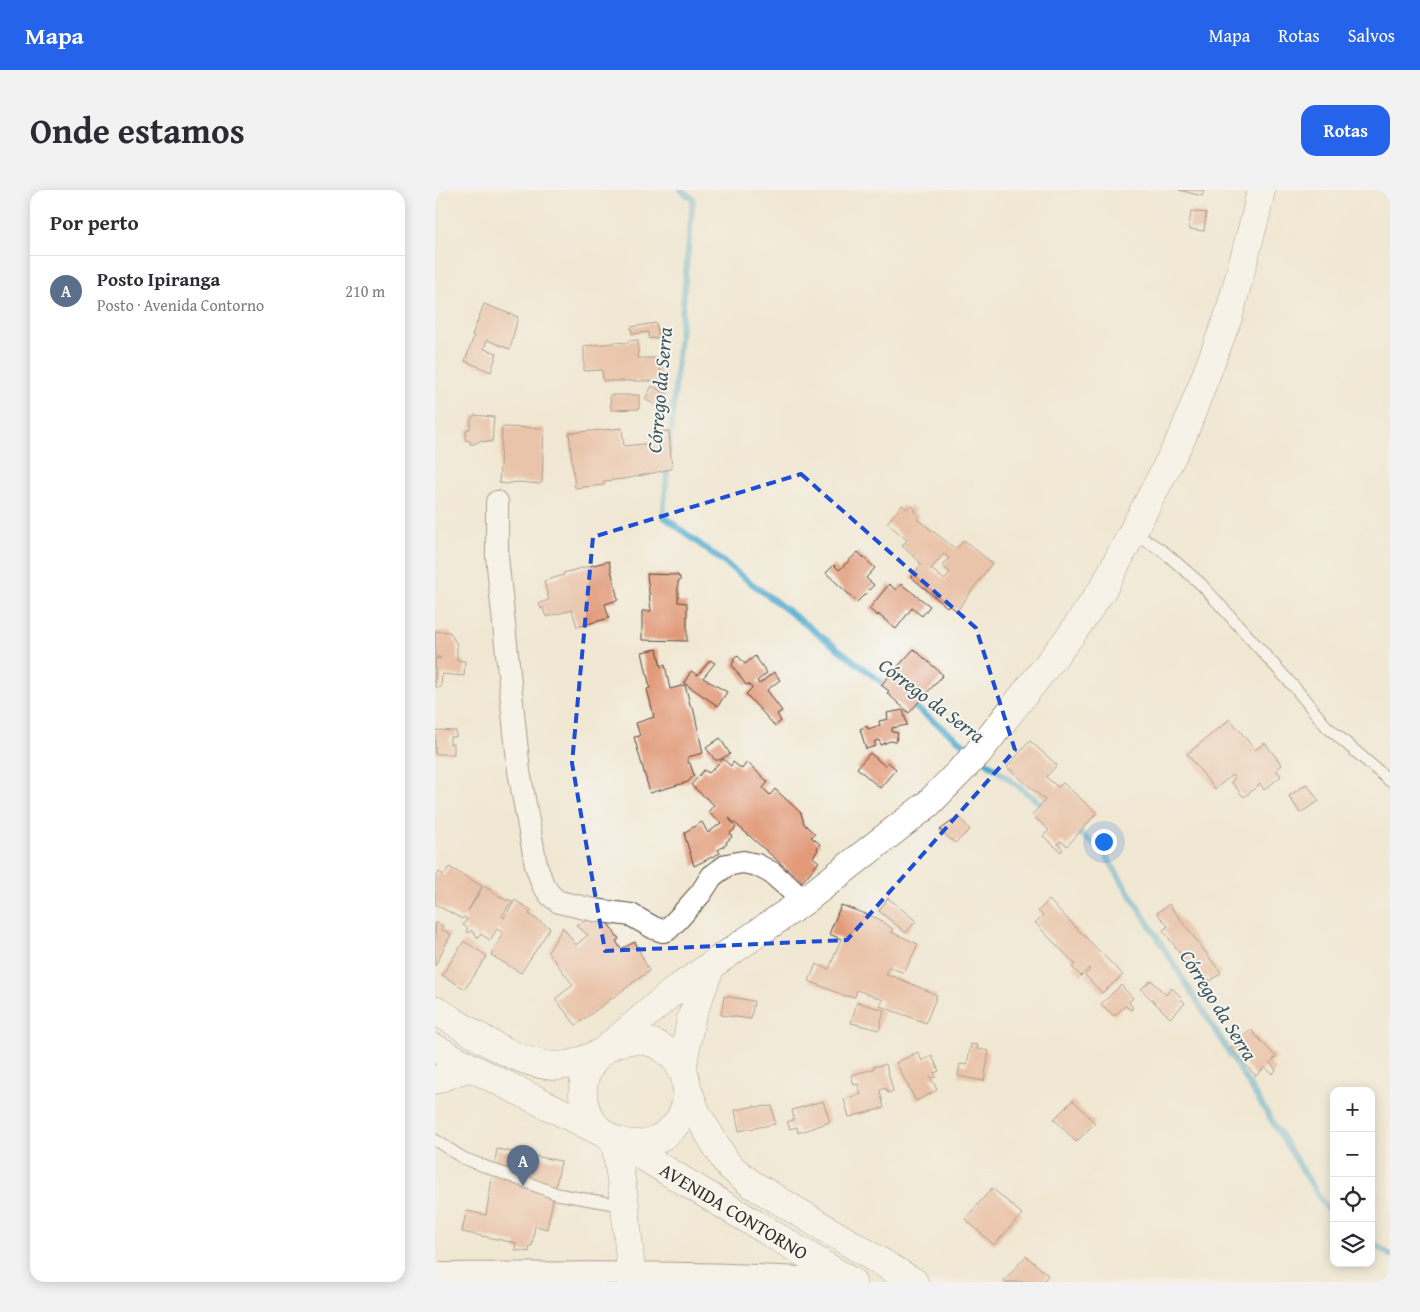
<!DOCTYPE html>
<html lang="pt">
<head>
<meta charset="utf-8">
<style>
  body { margin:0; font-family:"Gentium Book Plus",serif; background:#f2f2f3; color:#2b2b33 }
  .controls { position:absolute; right:15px; bottom:15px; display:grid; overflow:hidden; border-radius:10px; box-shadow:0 2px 12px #0003 }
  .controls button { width:45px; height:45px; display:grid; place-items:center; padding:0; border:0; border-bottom:1px solid #e1e1e2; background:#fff; color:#2b2b33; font:25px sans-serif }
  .you { position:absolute; left:668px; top:651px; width:18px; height:18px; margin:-12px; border:4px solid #fff; border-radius:50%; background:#1a73e8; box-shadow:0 0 0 8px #1a73e833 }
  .badge { display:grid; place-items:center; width:32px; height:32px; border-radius:50%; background:#2563eb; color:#fff; font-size:16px; font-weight:700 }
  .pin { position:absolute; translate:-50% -41px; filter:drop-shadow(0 1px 2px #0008) }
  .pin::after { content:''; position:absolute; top:26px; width:18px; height:15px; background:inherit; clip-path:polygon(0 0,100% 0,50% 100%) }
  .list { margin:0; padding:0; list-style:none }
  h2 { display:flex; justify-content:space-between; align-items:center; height:65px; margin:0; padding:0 20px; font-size:21px }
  h2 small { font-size:16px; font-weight:400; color:#7c7c81 }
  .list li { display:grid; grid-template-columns:32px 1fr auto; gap:15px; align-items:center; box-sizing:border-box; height:70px; padding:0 20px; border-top:1px solid #e1e1e2 }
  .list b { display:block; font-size:19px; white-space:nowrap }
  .list p { margin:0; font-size:16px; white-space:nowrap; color:#7c7c81 }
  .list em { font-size:16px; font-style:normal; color:#7c7c81 }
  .icon { flex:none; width:28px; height:28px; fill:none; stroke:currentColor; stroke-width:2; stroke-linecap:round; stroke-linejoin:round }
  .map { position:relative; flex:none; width:955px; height:1092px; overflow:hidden; border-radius:15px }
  header { display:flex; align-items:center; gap:30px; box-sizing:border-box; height:70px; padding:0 25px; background:#2563eb; color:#fff }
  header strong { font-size:24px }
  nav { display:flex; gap:28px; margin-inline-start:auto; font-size:18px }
  .intro { display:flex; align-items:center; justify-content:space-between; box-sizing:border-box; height:120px; padding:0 30px }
  h1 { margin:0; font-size:35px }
  .button { padding:12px 22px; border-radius:15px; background:#2563eb; color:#fff; font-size:18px; font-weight:700 }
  main { display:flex; gap:30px; padding:0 30px }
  aside { flex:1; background:#fff; border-radius:15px; box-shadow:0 2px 12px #0003 }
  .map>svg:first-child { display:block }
</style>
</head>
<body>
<header>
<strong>Mapa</strong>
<nav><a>Mapa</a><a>Rotas</a><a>Salvos</a></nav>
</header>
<div class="intro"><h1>Onde estamos</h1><a class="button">Rotas</a></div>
<main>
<aside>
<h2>Por perto<small></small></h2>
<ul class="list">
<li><span class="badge" style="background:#5c6f8a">A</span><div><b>Posto Ipiranga</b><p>Posto · Avenida Contorno</p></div><em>210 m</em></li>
</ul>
</aside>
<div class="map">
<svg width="955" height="1092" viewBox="0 0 955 1092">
  <rect width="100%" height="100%" fill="#f6f6f2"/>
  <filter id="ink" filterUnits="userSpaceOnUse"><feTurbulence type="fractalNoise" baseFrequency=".02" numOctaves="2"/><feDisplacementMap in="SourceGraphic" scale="10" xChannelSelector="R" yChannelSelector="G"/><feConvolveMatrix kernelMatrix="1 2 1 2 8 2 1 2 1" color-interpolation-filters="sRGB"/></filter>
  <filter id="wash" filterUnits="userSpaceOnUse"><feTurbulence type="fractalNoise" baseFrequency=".0096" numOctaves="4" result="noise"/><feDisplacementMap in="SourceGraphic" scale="20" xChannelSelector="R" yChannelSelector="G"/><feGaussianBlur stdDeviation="1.12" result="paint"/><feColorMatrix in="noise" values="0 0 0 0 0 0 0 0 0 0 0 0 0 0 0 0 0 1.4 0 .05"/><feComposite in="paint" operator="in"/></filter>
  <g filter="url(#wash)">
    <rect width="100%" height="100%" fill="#f1e8d3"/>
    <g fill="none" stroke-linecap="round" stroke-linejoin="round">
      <path stroke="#50aacd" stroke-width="6" d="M234,261l24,-252 -12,-9
        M233,274l-5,52 225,171
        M473,512l64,48
        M546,568l66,50
        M638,638l30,23 224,358 7,5
        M936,1051l19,14"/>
    </g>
    <g id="blocks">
      <path fill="#e29a78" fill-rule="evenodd" d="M744,0h25l-2,6z
        M756,21l15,2 -2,18 -15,-2z
        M49,114l34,13 -8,32 -23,-9 -3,9 13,4 -6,19 -26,-11 9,-25 -2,-1z
        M221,133l3,14 -10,2 -1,-7 -16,2 -1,-7z
        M203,150v18h23l-1,23h-57l-1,-11 -18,1v-25l30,-3v-1l14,1v-2z
        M217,196l15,8 -8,13 -14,-8z
        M175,205h29v14l-28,1z
        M39,225l20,2 -2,25 -12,-1 -6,3h-4v-3l-5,-1 1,-8 1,-3h3l1,-9z
        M67,237l42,1 -2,54 -2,2 -21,-2 -10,1v1l-10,-1z
        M187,238l2,18 29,-3 -1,-11 17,-1 3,38 -48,10 -20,2v4l-29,3 -6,-55z
        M467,315l5,4 4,-4 5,5 -2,2 5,4 -2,3 39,30 8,-9 28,23 -35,48 -8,-6 -2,2 -36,-30 10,-12 -2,-2 1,-1 -18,-16 5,-6 -20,-17zM509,364l5,4 -6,8 7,7 -5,7 -14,-11z
        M423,362l17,16 -9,10 8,7 -17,17 -31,-29 8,-8 5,5z
        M174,371l9,39 -13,4 4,14 -32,9 -5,-17 -26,7 -3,-9 -2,1 -2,-6 10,-3 -5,-19 20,-6 -1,-2z
        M212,384l31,1v2h2v4h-2v21l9,1v38l-45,-1v-29h9z
        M454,394l7,6 5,-6 29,22 -8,10 -10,-8 -16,21 -18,-15v2l-9,-7z
        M0,441l15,1 7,13v15l8,1 -1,15 -22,-2 -1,13h-6v-29l5,1v-2h-5z
        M222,459l4,18 4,-2 5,24 15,-4 6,23 2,-1 10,46 -15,4v6h2l4,12 -6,7 -38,11 -16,-56 6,-1 -4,-13 18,-6 -7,-28 3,-1 -8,-36z
        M479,459l29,26 -34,38 -22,-20 2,-2 -8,-6z
        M302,465l8,9 10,-8 12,17 -10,8 2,3 15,-12 6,8 -13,10 15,21 -5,3 4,7 -6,5 -29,-32 6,-6 -3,-4 -3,1 -14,-20 2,-4 -1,-2z
        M275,470l5,3 -12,15 24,14 -9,14 -34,-23 7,-12 7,4z
        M468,520l4,15 -15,3v4l6,1 -2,9 -6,-1 -9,4 -2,-5 -5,2 2,4 -10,3 -6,-20 7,-3 1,3 12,-4 -1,-4 9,-2 -1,-6z
        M795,529l25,31 10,-7 17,22 -6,5 5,6 -17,14 -4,-6 -16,13 -13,-15 4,-4 -3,-3 -17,14 -28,-35z
        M0,540l21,1v6h-6v7h4v10h-19z
        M285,548l10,16 -11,6h-4l-9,-12z
        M595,551l27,24 -11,12 12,10 5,-4 34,30 -30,33 -6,-5 -4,3 6,5 -2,3 -18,-16 6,-6 -17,-15 13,-15 -38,-33z
        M435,563l15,13 3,-4 8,7 -16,19 -23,-20z
        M288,569l8,7 2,-4 9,7 5,-7 21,20 -5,6 7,7 5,-6 26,24 3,11 11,10 -4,3 9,7 -3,5 1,1 -5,7 6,5 -17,20 -73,-64 7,10 -6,5 2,4 -6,5 1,2 -9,6 2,3 -26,13 -9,-29v-5l17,-10 6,11 13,-10 -13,-11 6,-7 -23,-20 13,-15 5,3z
        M872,594l12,17 -19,12 -11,-17z
        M524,626l11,14 -15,13 -15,-13z
        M14,677l33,19 -14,25 16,-25 23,15 1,-2 4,2 -10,15 2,2 11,-18 16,10 -2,4 21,14 -29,45 -30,-18 12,-22 -6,-4 -7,11 -9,-6 -3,4 -7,-8 -2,3 -3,-2 2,-3 -5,-3 4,-6 -3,-2 -2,2 -27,-15v-25l4,-7 5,3z
        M453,708l28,23 -10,12 -27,-22z
        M614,710l74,75 -21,18 -17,-18 5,-5 -1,-2 -8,8 -9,-9 3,-3 -40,-41 8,-8 -5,-4z
        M734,714l52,69 -11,8 -4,-5 -6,5 -37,-51 5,-4 -11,-13z
        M406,715l38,14 14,10 -2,3 27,12 -14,29 -15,-6 -3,8 6,2 1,-1 44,19 -11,28 -46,-17 3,-6 -26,-10 -2,7 -10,-1 -36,-15 7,-17 13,5 12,-30 -12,-5z
        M167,725l17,24 -3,2 5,8 14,-7 14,29 -73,54 -21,-26 18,-14 -25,-33 15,-25 13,18 12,-10 -12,-10z
        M0,732l8,4 -2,3 10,5 -16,32z
        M29,751l23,15 -22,33 -23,-14z
        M716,790l15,15 6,-7 9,9 -1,1 5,5 -15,15 -29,-29z
        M686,795l12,13 -4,4 4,6 -2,2 -6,-4 -11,10 -13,-12z
        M289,806l30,5 -3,18 -30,-4z
        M422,812l27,8 -5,20 -28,-7z
        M816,840l25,27 -6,6 6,7 -4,4 -7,-7 -9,9 -26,-28z
        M536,854l7,1 -1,4 12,2 -5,30 -26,-5 2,-12 7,1z
        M483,862l4,9 10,-5 7,15 -5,2 2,4 -4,1 -2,-2 7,14 -21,11 -20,-38z
        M451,874l7,27 -5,2 -2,-5 -6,2 4,18 -35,9 -5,-18 17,-5 -3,-10 -4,1 -3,-10 23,-6 -1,-2z
        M638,910l22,23 -19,19 -22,-23z
        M388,911l7,21 -32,11 -1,-6 -7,2 -3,-7 7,-2 -2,-10z
        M320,916v1l17,-1 3,18 -36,7 -4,-21z
        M62,959l64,12 -14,68 -12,-3 -3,20 -2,-1 -1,7 -14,-2 1,-7 -54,-11 4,-21 20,4z
        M557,998l30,26 -28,31 -29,-26z
        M591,1066l22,19 -5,7h-40z"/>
    </g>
  </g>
  <g filter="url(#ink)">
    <use href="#blocks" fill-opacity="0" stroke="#564639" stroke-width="1"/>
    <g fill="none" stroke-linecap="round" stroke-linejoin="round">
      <defs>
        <path id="service" d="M697,342l31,19 38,33 95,105 30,37 64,55
          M0,950l28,18 94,36 68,12"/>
        <path id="minor" d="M62,312v54l22,215 17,94 7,20 8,11 8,6 35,8 37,5 23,13 9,3 4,-1 11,-11 23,-26 11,-17 15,-11 16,-3 14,3 15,8 32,28
          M0,1084c138,-1 276,-3 414,7"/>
        <path id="tertiary" d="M0,890l35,-13
          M180,950l10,66 7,76"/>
        <path id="secondary" d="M174,856l65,-55 130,-90 124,-97 49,-50 94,-119 33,-48 79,-152 46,-120 27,-101 5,-24
          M247,880l9,-52 20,-52"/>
        <path id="primary" d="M0,820c33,19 82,56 121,56 16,0 30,-7 44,-13
          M148 902a52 52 0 1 1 104 0a52 52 0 1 1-104 0Z
          M0,858l35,19 131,65
          M251,895l11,29 31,51 22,18 164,99
          M184,952l233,140"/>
      </defs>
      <use href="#service" stroke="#564639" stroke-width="13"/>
      <use href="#minor" stroke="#564639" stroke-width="24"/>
      <use href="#tertiary" stroke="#564639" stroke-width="29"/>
      <use href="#secondary" stroke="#564639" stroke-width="29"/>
      <use href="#primary" stroke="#564639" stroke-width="29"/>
      <use href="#service" stroke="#fff" stroke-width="11"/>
      <use href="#minor" stroke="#fff" stroke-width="22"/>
      <use href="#tertiary" stroke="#fff" stroke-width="28"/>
      <use href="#secondary" stroke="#fff" stroke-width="28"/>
      <use href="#primary" stroke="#fff" stroke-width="28"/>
    </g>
  </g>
  <path d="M0 0H955V1092H0ZM366,284l175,154 39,122 -168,190 -242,11 -33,-188 21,-226z" fill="#f1e8d3" fill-opacity=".55" fill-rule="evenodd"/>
  <path fill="none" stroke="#1d4ed8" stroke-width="4" stroke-dasharray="10 6" stroke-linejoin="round" d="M366,284l175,154 39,122 -168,190 -242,11 -33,-188 21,-226z"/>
  <g text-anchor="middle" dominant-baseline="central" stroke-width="4" stroke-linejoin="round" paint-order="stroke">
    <g font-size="19" fill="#3b2a1e" stroke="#f6f6f2">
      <text transform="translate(299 1021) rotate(31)">AVENIDA CONTORNO</text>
    </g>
    <g font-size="20" font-style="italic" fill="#42575b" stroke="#f6f6f2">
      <text transform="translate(224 200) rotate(-85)">Córrego da Serra</text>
      <text transform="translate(497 510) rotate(37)">Córrego da Serra</text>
      <text transform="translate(784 815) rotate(58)">Córrego da Serra</text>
    </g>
  </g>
</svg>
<div class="controls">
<button>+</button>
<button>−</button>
<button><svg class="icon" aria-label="locate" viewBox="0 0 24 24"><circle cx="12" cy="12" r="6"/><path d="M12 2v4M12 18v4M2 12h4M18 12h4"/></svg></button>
<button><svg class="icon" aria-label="layers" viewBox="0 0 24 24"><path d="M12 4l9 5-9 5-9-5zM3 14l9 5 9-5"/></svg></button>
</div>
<div class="you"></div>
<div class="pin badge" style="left:88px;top:996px;background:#5c6f8a">A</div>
</div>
</main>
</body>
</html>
